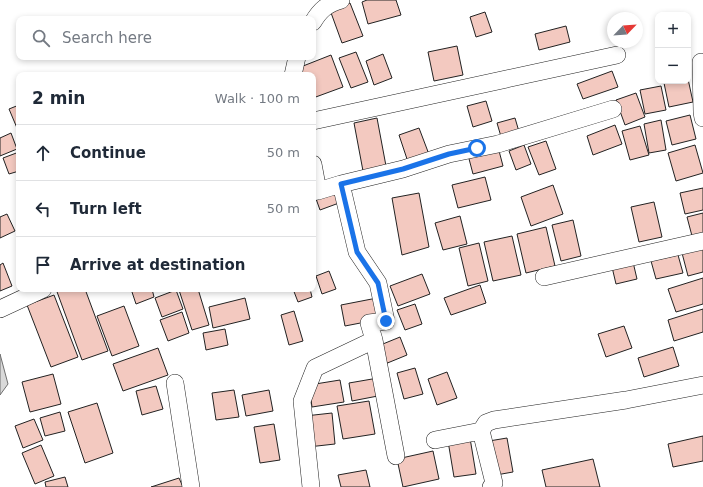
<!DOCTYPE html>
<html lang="en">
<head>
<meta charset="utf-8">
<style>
  body { margin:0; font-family:"DejaVu Sans",sans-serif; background:#f6f6f7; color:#1f2937 }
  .controls { position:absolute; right:12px; top:12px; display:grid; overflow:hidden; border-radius:8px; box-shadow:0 2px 6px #0003 }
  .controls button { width:36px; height:36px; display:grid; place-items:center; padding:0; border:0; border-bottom:1px solid #e0e1e3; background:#fff; color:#1f2937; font:20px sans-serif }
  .compass { position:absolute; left:607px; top:12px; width:36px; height:36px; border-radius:50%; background:#fff; box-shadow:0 2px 6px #0003; rotate:65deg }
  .stop { position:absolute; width:12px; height:12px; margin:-9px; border:3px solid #1a73e8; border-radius:50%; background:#fff }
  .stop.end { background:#1a73e8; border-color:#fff; box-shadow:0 1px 4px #0008 }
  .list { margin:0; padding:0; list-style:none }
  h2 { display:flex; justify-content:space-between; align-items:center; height:52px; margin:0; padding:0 16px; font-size:17px }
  h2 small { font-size:13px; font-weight:400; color:#747a83 }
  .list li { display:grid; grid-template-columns:26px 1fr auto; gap:12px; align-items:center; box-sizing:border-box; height:56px; padding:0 16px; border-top:1px solid #e0e1e3 }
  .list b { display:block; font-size:15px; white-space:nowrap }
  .list em { font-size:13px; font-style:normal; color:#747a83 }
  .icon { flex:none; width:22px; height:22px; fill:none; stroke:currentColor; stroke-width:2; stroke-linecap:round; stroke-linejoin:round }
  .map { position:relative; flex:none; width:703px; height:487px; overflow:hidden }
  .search { position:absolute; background:#fff; box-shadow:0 2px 6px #0003; left:16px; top:16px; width:300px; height:44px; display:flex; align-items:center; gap:10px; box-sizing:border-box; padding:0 14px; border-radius:8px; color:#747a83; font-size:15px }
  .panel { position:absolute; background:#fff; box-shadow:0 2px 6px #0003; left:16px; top:72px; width:300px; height:220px; border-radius:8px }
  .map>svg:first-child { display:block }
</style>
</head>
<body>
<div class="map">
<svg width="703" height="487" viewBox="0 0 703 487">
  <rect width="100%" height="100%" fill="#fff"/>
  <path fill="#d9d9d9" stroke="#6f6f6f" d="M0,354l8,30 -8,11z"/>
  <path fill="#f3c9c0" stroke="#222" d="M367,0h29l5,15 -33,9 -6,-22z
    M350,3l13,33 -21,7 -12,-33z
    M485,12l7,20 -16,5 -6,-20z
    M566,26l4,16 -31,8 -4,-16z
    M457,46l6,29 -29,6 -6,-29z
    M356,52l12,30 -17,6 -12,-30z
    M383,54l9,24 -18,7 -8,-24z
    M331,55l12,32 -30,11v-23h-13l-2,-7z
    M612,71l6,16 -35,12 -6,-15z
    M688,79l5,23 -24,5 -5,-24 8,-2h16z
    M661,86l5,24 -21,4 -5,-24z
    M636,93l9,24 -20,8 -9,-25z
    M486,101l6,20 -19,6 -6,-21z
    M19,105v22l-2,1 -8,-19z
    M690,115l6,24 -24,6 -6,-24z
    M377,118l9,48 -23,5 -9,-48z
    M515,118l5,17 -18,5 -5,-17z
    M661,120l5,30 -17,3 -5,-29z
    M615,125l7,19 -29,11 -6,-19z
    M640,126l9,29 -19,5 -8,-29z
    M419,128l11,29 -21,8 -10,-30z
    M11,133l6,16 -17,7v-18z
    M546,141l10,28 -17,6 -11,-28z
    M524,145l7,19 -15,6 -7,-19z
    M695,145l8,28 -27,8 -8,-28z
    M498,147l5,19 -30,8 -5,-19z
    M19,152v19l-10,3 -6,-16z
    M485,177l6,23 -33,8 -6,-23z
    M553,185l10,29 -32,12 -10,-29z
    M703,188v22l-18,4 -5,-21z
    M334,189l5,14 -19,7 -5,-14z
    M419,193l10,54 -27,8 -10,-57z
    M654,202l8,35 -23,5 -8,-35z
    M703,213v20l-11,3 -5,-19z
    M7,214l8,17 -15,7v-21z
    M460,216l7,28 -24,6 -8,-27z
    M573,220l8,36 -20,5 -9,-36z
    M546,227l9,39 -29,7 -9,-39z
    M512,236l9,39 -28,6 -9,-39z
    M479,243l9,38 -20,5 -9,-38z
    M703,248v24l-15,4 -6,-23z
    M678,255l5,18 -27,6 -5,-18z
    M633,262l4,17 -21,5 -4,-17z
    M3,263l9,23 -12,5v-26z
    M329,271l7,18 -14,5 -6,-18z
    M422,274l8,20 -32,12 -8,-20z
    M703,278v26l-27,8 -8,-23z
    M480,285l6,18 -35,12 -7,-17z
    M56,289h29l23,62 -26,9z
    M131,289h21l2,8 -18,7z
    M182,289h16l11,36 -17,5 -13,-40z
    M293,289h17l2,8 -14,5z
    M176,290l7,19 -21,8 -7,-19z
    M54,295l24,62 -27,10 -24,-62z
    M245,298l5,21 -37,9 -4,-21z
    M377,298l4,21 -36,7 -4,-21z
    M415,304l7,20 -17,6 -8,-20z
    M124,306l15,40 -27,10 -15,-40z
    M703,309v23l-29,9 -6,-21z
    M294,311l9,30 -14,4 -8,-30z
    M182,312l7,21 -21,8 -8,-21z
    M624,326l8,22 -26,9 -8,-23z
    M225,329l3,16 -22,5 -3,-17z
    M400,337l7,18 -22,9 -7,-18z
    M673,347l6,19 -35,11 -6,-19z
    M158,348l10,27 -45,16 -10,-27z
    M415,368l8,26 -19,5 -7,-26z
    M447,372l10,26 -20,7 -9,-26z
    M53,374l8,30 -31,8 -8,-30z
    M378,378l5,17 -31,6 -3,-18z
    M340,380l4,22 -32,5 -3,-22z
    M156,386l7,23 -21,6 -6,-24z
    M234,390l5,27 -23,3 -4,-27z
    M269,390l4,21 -27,5 -4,-21z
    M369,401l6,33 -32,5 -6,-33z
    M97,403l16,50 -28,10 -17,-51z
    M60,412l5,19 -20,5 -5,-18z
    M332,413l3,31 -27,3 -3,-31z
    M34,419l9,21 -20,8 -8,-22z
    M274,424l6,36 -20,3 -6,-36z
    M703,436v25l-30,6 -5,-23z
    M470,438l6,36 -22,3 -6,-36z
    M507,438l6,34 -17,3 -7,-34z
    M41,445l13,31 -19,8 -13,-31z
    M433,451l6,28 -36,8 -6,-28z
    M593,459l7,28h-54l-4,-17z
    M366,470l4,17h-29l-3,-12z
    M65,477l3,10h-22l-1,-5z
    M179,478l4,9h-32z"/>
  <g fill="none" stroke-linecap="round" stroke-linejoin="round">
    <defs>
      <path id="street" d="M313,22c7,-12 14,-18 28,-22
        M701,62l1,50 1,6
        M293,75l4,-18
        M313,121l304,-66
        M313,164l5,27 -5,1
        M341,184l16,68 21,31 8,38 -17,2 5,17 22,116
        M318,191l23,-7 62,-15 46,-15 49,-10 115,-35
        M544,277l159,-36
        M0,309l43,-20
        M175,383l16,104
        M435,440l46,-9
        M311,487l-9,-86 13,-33 59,-28
        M491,487l3,-4 -13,-52 5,-8 8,-3 132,-20 77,-15"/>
    </defs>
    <use href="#street" stroke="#222" stroke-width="18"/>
    <use href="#street" stroke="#fff" stroke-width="17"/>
  </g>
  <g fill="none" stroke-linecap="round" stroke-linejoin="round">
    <path stroke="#1a73e8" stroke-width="5" d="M386,321l-8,-38 -21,-31 -16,-68 62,-15 46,-15 28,-6"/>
  </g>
</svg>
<div class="controls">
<button>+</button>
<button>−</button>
</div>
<svg class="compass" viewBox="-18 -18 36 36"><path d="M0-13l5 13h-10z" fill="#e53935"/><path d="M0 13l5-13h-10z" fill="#747a83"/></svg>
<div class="stop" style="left:477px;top:148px"></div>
<div class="stop end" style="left:386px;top:321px"></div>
<div class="search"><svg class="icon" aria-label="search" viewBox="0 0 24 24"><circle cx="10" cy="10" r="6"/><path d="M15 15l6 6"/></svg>Search here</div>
<section class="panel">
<h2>2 min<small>Walk · 100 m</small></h2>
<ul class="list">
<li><svg class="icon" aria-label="ahead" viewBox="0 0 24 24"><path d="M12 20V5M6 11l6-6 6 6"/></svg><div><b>Continue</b></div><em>50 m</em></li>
<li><svg class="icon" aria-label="left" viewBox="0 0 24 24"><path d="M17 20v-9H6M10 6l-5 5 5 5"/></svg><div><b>Turn left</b></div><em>50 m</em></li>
<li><svg class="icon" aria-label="arrive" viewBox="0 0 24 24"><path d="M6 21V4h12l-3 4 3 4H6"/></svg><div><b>Arrive at destination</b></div></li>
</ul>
</section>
</div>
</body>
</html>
